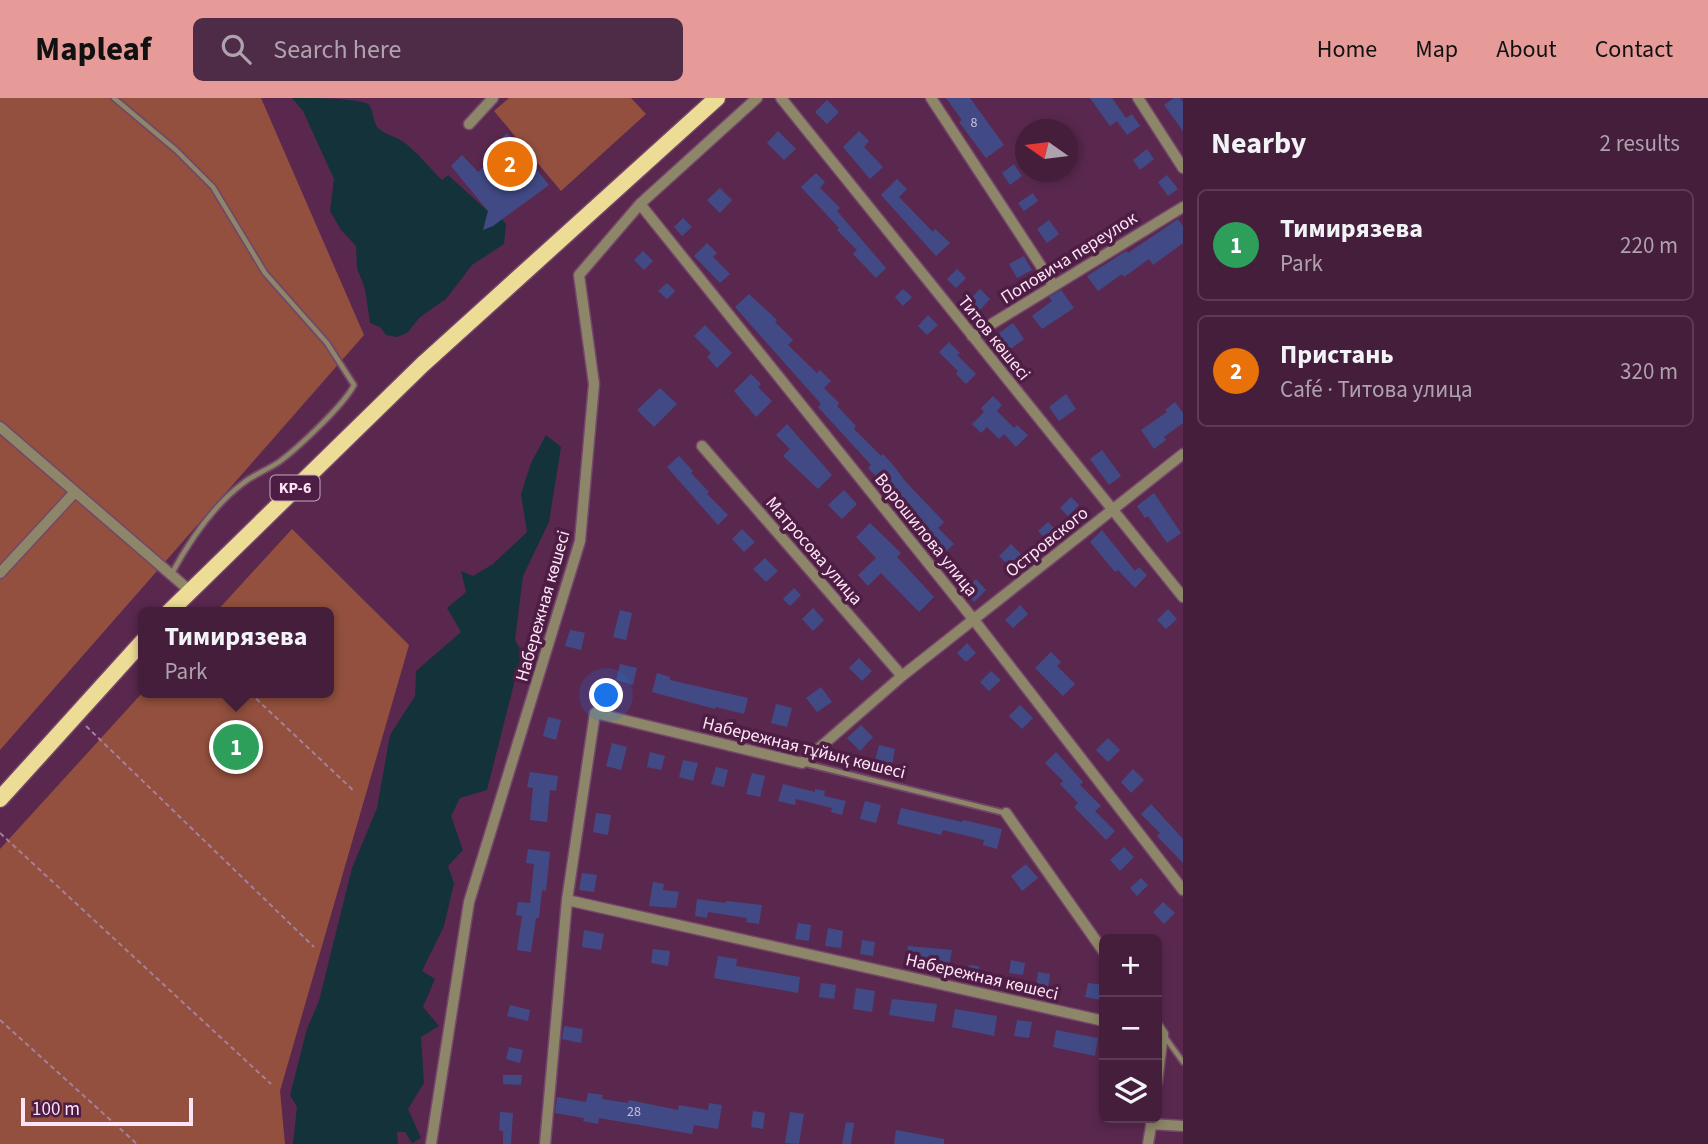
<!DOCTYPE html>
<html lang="en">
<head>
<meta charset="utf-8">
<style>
  body { margin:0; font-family:"Source Sans 3",sans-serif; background:#4e2b46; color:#f1f3f6 }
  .controls { position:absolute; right:21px; bottom:21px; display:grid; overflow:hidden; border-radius:10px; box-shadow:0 4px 10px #0003 }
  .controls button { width:63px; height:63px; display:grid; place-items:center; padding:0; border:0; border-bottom:2px solid #5c3c55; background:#441e3b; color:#f1f3f6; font:35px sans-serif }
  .compass { position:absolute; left:1015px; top:21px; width:63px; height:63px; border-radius:50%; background:#441e3b; box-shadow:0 4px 10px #0003; rotate:284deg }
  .scale { position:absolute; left:21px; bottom:18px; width:172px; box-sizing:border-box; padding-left:7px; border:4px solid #fee4f6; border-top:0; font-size:19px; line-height:24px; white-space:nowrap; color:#fee4f6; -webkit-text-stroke:5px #4e1d44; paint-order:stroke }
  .you { position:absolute; left:607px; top:598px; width:24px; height:24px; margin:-18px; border:5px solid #fff; border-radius:50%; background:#1a73e8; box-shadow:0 0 0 10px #1a73e833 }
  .badge { display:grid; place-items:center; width:46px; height:46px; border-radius:50%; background:#e69b98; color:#fff; font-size:23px; font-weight:700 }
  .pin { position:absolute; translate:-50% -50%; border:4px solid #fff; box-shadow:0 2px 7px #0006 }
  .popup { position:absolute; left:138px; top:509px; width:196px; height:91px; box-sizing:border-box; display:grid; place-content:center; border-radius:10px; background:#441e3b; filter:drop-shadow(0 2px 5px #0005); font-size:23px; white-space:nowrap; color:#afa2af }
  .popup b { font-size:26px; color:#f1f3f6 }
  .popup::after { content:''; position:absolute; left:50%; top:100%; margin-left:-14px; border:14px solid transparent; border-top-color:#441e3b }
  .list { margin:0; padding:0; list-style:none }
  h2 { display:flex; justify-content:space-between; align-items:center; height:91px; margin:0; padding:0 28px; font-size:30px }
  h2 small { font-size:23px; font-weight:400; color:#afa2af }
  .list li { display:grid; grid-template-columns:46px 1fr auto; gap:21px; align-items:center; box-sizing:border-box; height:112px; margin:0 14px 14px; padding:0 14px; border:2px solid #5c3c55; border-radius:10px }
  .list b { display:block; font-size:26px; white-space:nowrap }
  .list p { margin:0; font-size:23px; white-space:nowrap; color:#afa2af }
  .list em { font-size:23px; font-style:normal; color:#afa2af }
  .icon { flex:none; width:38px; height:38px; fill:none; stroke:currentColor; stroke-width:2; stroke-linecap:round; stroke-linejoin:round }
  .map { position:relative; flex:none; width:1183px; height:1046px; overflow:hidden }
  header { display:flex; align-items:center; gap:42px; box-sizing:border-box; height:98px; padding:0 35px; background:#e69b98; color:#111 }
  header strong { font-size:33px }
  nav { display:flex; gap:38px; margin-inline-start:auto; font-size:24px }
  .search { width:490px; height:63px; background:#4e2b46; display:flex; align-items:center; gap:18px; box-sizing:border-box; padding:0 24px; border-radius:10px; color:#afa2af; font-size:26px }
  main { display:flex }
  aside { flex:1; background:#441e3b }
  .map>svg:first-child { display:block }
</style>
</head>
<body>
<header>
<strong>Mapleaf</strong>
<div class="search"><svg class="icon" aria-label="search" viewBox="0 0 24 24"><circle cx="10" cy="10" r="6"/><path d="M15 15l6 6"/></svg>Search here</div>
<nav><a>Home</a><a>Map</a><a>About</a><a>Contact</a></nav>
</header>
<main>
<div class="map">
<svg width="1183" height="1046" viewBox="0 0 1183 1046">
  <rect width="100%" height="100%" fill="#5a284f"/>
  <path fill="#93503e" d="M0,0h261l103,237 -364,415z
    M509,0h122l15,16 -85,77 -67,-80z
    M292,431l117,116 -129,446 5,53h-285v-295l143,-157 186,1v-81h-113z"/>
  <path fill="#13323a" d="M292,0c17,0 65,0 76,6 6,5 4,17 10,24 7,7 17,8 24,13 15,10 27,27 40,39l6,-5 43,39 -7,15 18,-10 4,5 -2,20 -32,21 -26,34 -26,18 -13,16 -10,4 -11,-2 -6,-8 -10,-4 -5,-34 -8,-21 -1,-22 -15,-16 -11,-19 4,-32 -31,-68z
    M546,337l15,12 -12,75 -26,54 -8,64 7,12 -35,138 -27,8 -9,18 12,34 -15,16 6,17 -10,43 -22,45 13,8 -12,28 16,19 -18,11 3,46 -16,26 13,29 -9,5 -7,-11h-8l1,12h-105l4,-37 -7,-12 17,-66 12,-28 33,-133 25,-60 13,-73 25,-39 1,-25 45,-39 -14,-24 19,-16 -5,-21 12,5 20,-12 34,-32 -6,-38 10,-31z"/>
  <path fill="#424a85" d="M946,0h24l34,47 -18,13 -27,-36 3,-2z
    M1090,0h22l14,20 6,-4 8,12 -13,9 -10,-14 -7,5z
    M1174,0h6l3,4v29l-19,-26z
    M827,2l12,12 -12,12 -12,-12z
    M778,33l18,18 -12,11 -17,-17z
    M859,33l10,10 -5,6 19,20 -13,12 -27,-32z
    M507,35l42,52 -56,41 -10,4 5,-19 -37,-45 11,-11 16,17 19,-17 -7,-7z
    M1147,51l7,10 -14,11 -7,-10z
    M1014,66l8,12 -12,9 -8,-12z
    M816,75l9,9 -5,6 20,20 -3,3 49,57 -10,10 -23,-24 4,-4 -20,-20 2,-2 -38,-41z
    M1167,77l11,14 -10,7 -10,-14z
    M897,81l10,10 -8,8 34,35 2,-3 15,14 -14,13 -55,-61z
    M720,90l12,12 -12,13 -13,-13z
    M1033,95l5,8 -14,10 -6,-8z
    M683,120l9,9 -10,9 -8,-9z
    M1178,121l5,7v17l-30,22 -4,-6 -25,18 -2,-3 -24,17 -11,-15 39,-25 2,2z
    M1049,122l10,14 -12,9 -10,-14z
    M707,145l10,10 -4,4 17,17 -10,9 -26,-27z
    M643,153l10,10 -9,9 -10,-10z
    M1024,158l8,14 -15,8 -8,-14z
    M957,171l9,9 -10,10 -9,-9z
    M667,185l8,8 -8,8 -9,-8z
    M903,191l9,8 -9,9 -8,-9z
    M980,191l10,10 -11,12 -10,-11z
    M1061,192l13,18 -32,21 -10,-13 20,-15 -3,-4z
    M749,196l28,26 -2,2 18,18 -5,5 29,28 3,-3 11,11 -7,7 15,15 -2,3 19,20 -2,3 27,27 2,-2 10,11 13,17 38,40 -6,6 16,16 -13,12 -9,-10 3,-3 -17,-17 2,-1 -37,-37 2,-3 -17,-17 3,-3 -53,-58 3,-3 -86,-97z
    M928,217l10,10 -11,10 -9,-9z
    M1013,225l11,16 -16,12 -12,-16z
    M705,227l27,28 -15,15 -10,-11 4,-4 -17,-17z
    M949,244l11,11 -3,2 19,19 -10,10 -10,-10 2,-3 -19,-19z
    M751,276l10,10 -3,3 14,14 -16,16 -22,-26z
    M660,290l17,16 -23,23 -17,-17z
    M1066,296l10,15 -17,12 -10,-14z
    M993,298l9,9 -5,6 17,17 3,-3 11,10 -12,12 -12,-13 -5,5 -12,-12 -6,6 -9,-9 12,-12 -3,-4z
    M1175,304l8,11v10l-19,14 2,3 -12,9 -13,-19 26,-18 -2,-2z
    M787,326l45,51 -14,14 -35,-33 7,-7 -14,-14z
    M1102,352l19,26 -12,9 -19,-26z
    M679,358l14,15 -2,2 18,19 -2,2 21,21 -10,10 -51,-58z
    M844,392l13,14 -15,15 -14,-14z
    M1154,395l27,40 -14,10 -19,-27 -3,2 -8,-12z
    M1071,399l8,8 -11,11 -8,-8z
    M1048,424l10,10 -10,9 -10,-10z
    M870,425l31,30 -4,4 37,40 -15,15 -38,-39 -13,13 -10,-11 18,-17 -20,-21z
    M742,431l13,13 -11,10 -12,-13z
    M1102,432l33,41 4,-4 8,8 -12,13 -17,-18 -3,2 -25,-30z
    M1011,446l13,13 -12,12 -13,-13z
    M765,460l13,13 -12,11 -13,-13z
    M976,481l10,11 -12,12 -10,-11z
    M794,490l7,7 -11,11 -7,-7z
    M1020,507l8,9 -15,14 -8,-8z
    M813,510l11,12 -11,11 -11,-12z
    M1168,511l9,10 -11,10 -9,-9z
    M620,512l12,3 -6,27 -13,-3z
    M570,532l15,3 -4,17 -16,-4z
    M967,545l9,10 -10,9 -9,-9z
    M1051,554l10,10 -4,4 18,18 -12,12 -28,-28z
    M859,560l13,13 -10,10 -13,-13z
    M620,566l17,4 -4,17 -17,-5z
    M991,573l10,9 -12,11 -9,-9z
    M657,575l13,4v3l78,18 -4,16 -28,-7 -1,2 -63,-17z
    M821,589l11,15 -15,10 -11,-14z
    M776,606l16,4 -5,19 -16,-4z
    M1020,607l13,13 -11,11 -13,-13z
    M548,619l13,3 -5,20 -13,-4z
    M861,627l12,12 -13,14 -13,-13z
    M1108,640l12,12 -12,12 -12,-12z
    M612,645l15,4 -6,23 -15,-4z
    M879,647l16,4 -3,16 -17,-4z
    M650,654l15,4 -4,14 -14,-3z
    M1056,654l27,30 -3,3 21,21 -6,5 20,20 -9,9 -32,-33 4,-4 -18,-19 3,-3 -18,-18z
    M683,662l15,3 -5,18 -14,-4z
    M716,669l12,3 -4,17 -13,-3z
    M1133,671l11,11 -13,13 -10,-11z
    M530,674l28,4 -2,15 -6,-1 -3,32 -17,-2 3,-32 -6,-1z
    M752,675l13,3 -5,21 -14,-3z
    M783,686l32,8v-3l10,2 -1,5 22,5 -4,14 -11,-3 1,-4 -36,-9 -1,6 -17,-4z
    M865,703l16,4 -5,18 -16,-4z
    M1151,706l32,35v24l-26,-27 3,-3 -19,-19z
    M901,710l61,14 1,-2 39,9 -5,20 -14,-4 1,-5 -41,-10 -2,5 -44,-11z
    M596,715l15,2 -3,20 -15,-3z
    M1124,749l10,10 -14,14 -10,-11z
    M528,751l22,3 -4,39 -4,-1 -3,28h-3l-5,34 -14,-2 5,-34 -6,-1 2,-13 12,1 4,-39 -8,-1z
    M1026,766l12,14 -16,13 -11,-15z
    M582,775l15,2 -3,17 -15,-2z
    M1141,780l7,7 -11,11 -7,-8z
    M653,784l11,2 -1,6 16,2 -3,16 -27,-2z
    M697,801l28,4 1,-2 36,4 -3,19 -13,-2 1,-4 -39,-6 -1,6 -12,-2z
    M1163,804l12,11 -11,11 -11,-12z
    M798,825l13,2 -2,16 -14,-2z
    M828,830l15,3 -2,17 -16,-2z
    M584,832l20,4 -3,16 -19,-3z
    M862,842l13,2 -2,14 -13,-2z
    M908,848l44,4 -4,22 -43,-7z
    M653,851l17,2 -2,15 -17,-3z
    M718,858l19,3 -1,7 64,11 -2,16 -84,-15z
    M1011,862l14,3 -2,12 -14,-2z
    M969,867l10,1 -2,15 -10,-2z
    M1038,874l12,2 -2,15 -12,-2z
    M821,885l15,2 -2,14 -15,-2z
    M1088,885l15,2 -2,15 -16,-3z
    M856,890l19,3 -3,21 -19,-3z
    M892,901l45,5 -3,18 -45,-7z
    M510,907l20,5 -2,11 -21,-5z
    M955,911l42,7 -3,20 -42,-9z
    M1017,922l15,2 -3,16 -15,-2z
    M564,928l19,3 -2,14 -19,-4z
    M1056,932l42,8 -3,18 -42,-9z
    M509,949l14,3 -3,13 -14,-4z
    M503,977h19l-1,10 -18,-1z
    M588,995l15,2 -1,4 26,4 1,-3 49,10 1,-5 29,5 1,-7 13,2 -4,24 -24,-4 -2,9 -93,-16 -1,6 -15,-3 1,-3 -29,-5 2,-16 29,5z
    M753,1013l12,2 -2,16 -12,-2z
    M500,1014l13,1 -2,31h-8v-13l-4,-1z
    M790,1014l14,2 -5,30 -14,-1z
    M846,1024l8,1 -3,21h-9z
    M896,1032l48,9v5h-50z"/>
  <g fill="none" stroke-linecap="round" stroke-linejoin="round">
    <defs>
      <path id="service" d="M114,0l62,52 37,37 52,86 62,70 27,42c-10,20 -56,63 -75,77 -12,8 -26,13 -37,22 -30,23 -52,56 -70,89
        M803,665l202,50
        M1165,939l18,25"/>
      <path id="minor" d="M781,0l402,499
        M931,0l123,188
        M1138,0l45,70
        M469,26l24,-26
        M640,106l334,416 209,270
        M972,238l211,-129
        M0,329l189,163
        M702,348l200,230
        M0,475l75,-81
        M1006,715l98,139
        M567,802l537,121
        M1157,927l6,9
        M1157,984l6,-48
        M1151,1026l32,2
        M431,1046l38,-242 111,-361 14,-157 -15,-109 61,-71 117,-106
        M545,1046l22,-244 28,-187 207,50 100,-87 281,-222
        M1148,1046l4,-24"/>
      <path id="trunk" d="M169,514l253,-247 295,-267
        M0,701l143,-158"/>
    </defs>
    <use href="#service" stroke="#74466a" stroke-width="8"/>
    <use href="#minor" stroke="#74466a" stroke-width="13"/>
    <use href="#trunk" stroke="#74466a" stroke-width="19"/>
    <path stroke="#a67f9c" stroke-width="2" stroke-dasharray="5 3.5" stroke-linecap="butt" d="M250,595l105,99
      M86,628l228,221
      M0,735l271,251
      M0,922l137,124"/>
    <use href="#service" stroke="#8d8668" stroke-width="4.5"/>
    <use href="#minor" stroke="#8d8668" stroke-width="10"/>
    <use href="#trunk" stroke="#ecdc96" stroke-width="16"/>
  </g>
  <g text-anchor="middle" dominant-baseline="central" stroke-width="7" stroke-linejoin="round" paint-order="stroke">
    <g font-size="14" fill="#cfbeda">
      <text x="974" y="25">8</text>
      <text x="634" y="1014">28</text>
    </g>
    <rect fill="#4e1d44" stroke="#c9a8c1" stroke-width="2" x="270.5" y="377.5" width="49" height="25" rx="5"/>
    <g font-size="16" font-weight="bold" fill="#fee4f6">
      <text x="295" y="390">KP-6</text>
    </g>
    <g font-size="18" fill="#fee4f6" stroke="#4e1d44">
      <text transform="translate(1069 160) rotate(-32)">Поповича переулок</text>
      <text transform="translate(994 240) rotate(51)">Титов көшесі</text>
      <text transform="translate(926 437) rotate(51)">Ворошилова улица</text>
      <text transform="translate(1047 444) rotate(-39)">Островского</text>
      <text transform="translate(814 453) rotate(49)">Матросова улица</text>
      <text transform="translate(543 508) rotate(-74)">Набережная көшесі</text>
      <text transform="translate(804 650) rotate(14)">Набережная тұйық көшесі</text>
      <text transform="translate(982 879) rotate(13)">Набережная көшесі</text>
    </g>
  </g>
</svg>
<div class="controls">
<button>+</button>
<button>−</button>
<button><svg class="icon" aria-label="layers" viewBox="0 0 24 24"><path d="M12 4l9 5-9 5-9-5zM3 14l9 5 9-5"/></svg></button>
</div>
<svg class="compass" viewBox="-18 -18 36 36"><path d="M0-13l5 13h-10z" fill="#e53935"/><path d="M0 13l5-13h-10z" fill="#afa2af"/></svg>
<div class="scale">100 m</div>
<div class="you"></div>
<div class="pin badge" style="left:236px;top:649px;background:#2e9e5b">1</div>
<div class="popup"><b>Тимирязева</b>Park</div>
<div class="pin badge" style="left:510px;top:66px;background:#e8710a">2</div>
</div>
<aside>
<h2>Nearby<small>2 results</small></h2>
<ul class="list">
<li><span class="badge" style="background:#2e9e5b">1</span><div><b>Тимирязева</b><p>Park</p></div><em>220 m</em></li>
<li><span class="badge" style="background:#e8710a">2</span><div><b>Пристань</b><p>Café · Титова улица</p></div><em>320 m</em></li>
</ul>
</aside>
</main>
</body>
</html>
